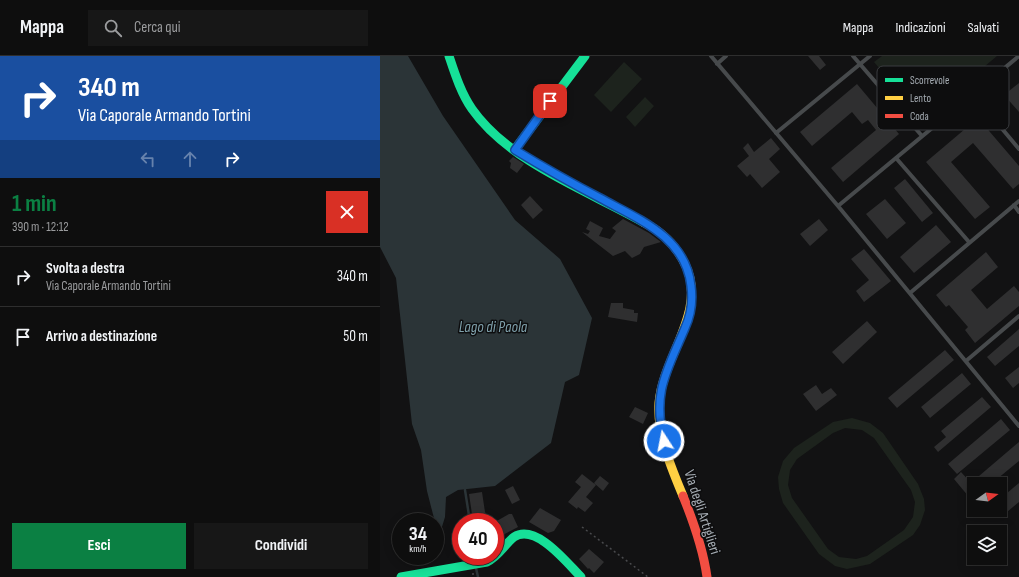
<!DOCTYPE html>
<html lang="it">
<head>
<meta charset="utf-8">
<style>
  :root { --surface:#0e0e0e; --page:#171717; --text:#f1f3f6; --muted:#9b9c9e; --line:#2e2e2e; --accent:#0b8043 }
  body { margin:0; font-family:"Sofia Sans Condensed",sans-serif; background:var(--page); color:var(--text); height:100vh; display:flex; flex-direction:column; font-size:15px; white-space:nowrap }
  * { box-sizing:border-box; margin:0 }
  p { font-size:13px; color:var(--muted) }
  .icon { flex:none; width:22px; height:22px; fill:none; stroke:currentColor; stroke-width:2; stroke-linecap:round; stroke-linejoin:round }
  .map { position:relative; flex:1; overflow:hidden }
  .side { display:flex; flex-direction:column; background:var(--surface); width:380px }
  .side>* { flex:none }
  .banner { background:#1a4fa0; color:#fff; overflow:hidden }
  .needle { width:26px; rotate:75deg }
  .fabs { position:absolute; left:587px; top:421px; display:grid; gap:8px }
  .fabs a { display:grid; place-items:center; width:40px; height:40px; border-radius:0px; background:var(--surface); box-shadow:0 2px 10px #0003,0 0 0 1px var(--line); font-size:20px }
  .speed { position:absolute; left:12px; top:457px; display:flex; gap:8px; font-size:20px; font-weight:700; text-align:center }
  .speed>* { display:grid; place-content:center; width:52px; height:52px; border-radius:50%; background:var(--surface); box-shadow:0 2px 10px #0003,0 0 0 1px var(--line); line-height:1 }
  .speed small { font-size:10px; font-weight:400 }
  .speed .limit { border:6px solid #d22; background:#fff; color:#111 }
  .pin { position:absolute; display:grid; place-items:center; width:34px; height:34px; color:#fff; margin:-17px; border-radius:8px; box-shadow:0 2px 6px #0006 }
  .me { position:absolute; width:44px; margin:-22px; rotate:349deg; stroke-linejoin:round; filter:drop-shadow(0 0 3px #0008) }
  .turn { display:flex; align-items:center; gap:14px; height:84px; padding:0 12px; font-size:18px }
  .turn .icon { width:52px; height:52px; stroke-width:2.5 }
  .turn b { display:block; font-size:28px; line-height:34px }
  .lanes { display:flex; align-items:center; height:38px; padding:0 12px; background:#0003; justify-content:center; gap:20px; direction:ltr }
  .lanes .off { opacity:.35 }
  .round { display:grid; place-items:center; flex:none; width:42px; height:42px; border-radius:0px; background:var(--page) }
  .overview { display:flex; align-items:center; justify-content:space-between; height:68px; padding:0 12px }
  h1 { font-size:24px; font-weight:700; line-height:30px; color:var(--accent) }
  .button { display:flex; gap:8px; margin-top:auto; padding:8px 12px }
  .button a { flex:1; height:46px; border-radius:0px; background:var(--accent); color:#fff; font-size:16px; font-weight:700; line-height:46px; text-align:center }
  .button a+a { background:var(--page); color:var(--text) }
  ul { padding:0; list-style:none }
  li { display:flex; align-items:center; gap:12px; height:60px; padding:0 12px; border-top:1px solid var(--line) }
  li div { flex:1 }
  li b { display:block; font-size:15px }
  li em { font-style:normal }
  header { display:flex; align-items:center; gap:24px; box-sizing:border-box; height:56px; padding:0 20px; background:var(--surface); border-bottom:1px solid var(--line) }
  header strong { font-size:19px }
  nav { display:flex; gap:22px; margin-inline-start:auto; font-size:14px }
  .search { width:280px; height:36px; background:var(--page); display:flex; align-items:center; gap:10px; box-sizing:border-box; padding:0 14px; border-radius:0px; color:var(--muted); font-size:15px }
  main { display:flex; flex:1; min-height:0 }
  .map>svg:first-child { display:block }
  .green { fill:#1d231d; fill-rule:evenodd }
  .water { fill:#2b3437 }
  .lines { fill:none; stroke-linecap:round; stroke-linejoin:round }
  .stream { stroke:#2b3437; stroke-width:2.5 }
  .building { fill:#2f2f30 }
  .path { stroke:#494a4d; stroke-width:1.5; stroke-dasharray:2 3; stroke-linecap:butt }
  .lane { stroke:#474a4c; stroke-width:4 }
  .fast { stroke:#16e098; stroke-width:9 }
  .slow { stroke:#ffcf43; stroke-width:9 }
  .jam { stroke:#f24e42; stroke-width:9 }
  .route-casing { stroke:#114b97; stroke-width:10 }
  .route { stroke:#1a73e8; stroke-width:7 }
  .labels { text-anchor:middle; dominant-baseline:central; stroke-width:3; stroke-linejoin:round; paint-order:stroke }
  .street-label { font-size:15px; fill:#a5acb3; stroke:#0d0d0e }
  .water-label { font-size:16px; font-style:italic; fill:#7fa0ab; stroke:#0d0d0e }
  .key { fill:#0d0d0e; stroke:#3b3d40; stroke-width:1 }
  .key-label { font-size:11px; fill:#a5acb3 }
</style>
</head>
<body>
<header>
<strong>Mappa</strong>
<div class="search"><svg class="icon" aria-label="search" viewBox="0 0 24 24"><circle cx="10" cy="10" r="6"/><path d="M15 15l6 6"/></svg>Cerca qui</div>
<nav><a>Mappa</a><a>Indicazioni</a><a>Salvati</a></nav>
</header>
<main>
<section class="side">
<div class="banner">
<div class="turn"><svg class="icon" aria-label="right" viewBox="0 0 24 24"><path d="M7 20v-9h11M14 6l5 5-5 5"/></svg><div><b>340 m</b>Via Caporale Armando Tortini</div></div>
<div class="lanes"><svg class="icon off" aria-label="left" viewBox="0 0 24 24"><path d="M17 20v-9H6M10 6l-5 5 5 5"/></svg><svg class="icon off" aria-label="ahead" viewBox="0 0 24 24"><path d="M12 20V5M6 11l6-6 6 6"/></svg><svg class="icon" aria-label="right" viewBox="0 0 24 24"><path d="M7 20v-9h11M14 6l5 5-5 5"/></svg></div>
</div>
<div class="overview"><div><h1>1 min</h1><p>390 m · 12:12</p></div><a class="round" style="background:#d93025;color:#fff"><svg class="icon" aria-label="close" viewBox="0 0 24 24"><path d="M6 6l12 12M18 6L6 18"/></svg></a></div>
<ul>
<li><svg class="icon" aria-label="right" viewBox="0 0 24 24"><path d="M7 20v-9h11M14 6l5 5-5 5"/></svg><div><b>Svolta a destra</b><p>Via Caporale Armando Tortini</p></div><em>340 m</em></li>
<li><svg class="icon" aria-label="arrive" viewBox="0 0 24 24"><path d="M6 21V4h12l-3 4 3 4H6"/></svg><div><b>Arrivo a destinazione</b></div><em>50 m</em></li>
</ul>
<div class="button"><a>Esci</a><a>Condividi</a></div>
</section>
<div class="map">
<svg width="639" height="521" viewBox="0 0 639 521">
  <rect width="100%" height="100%" fill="#121213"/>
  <path class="green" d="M 502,0 L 617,0 L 542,63 L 494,6 Z
    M 244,6 L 262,23 L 231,56 L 214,39 Z
    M 265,41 L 274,50 L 255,71 L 246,61 Z
    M 472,362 L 490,367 L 503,377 L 538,428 L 544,443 L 545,454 L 540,469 L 533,479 L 490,508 L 467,513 L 455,510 L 439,498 L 403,447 L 399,433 L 398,421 L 403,405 L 414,392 L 453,366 ZM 465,372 L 482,374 L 494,382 L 531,434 L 535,446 L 533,461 L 524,474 L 487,500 L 476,503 L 459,501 L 448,493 L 412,442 L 408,429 L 410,414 L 417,403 L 453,377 Z"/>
  <path class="water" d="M 0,0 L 28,0 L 63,60 L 135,164 L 180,203 L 212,262 L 199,319 L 185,326 L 171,387 L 115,430 L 78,434 L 66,441 L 65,461 L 61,474 L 56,470 L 47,435 L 41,394 L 32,368 L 16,222 L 0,191 Z"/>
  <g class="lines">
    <path class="stream" d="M 85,434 L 90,466
      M 96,512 L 98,521"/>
  </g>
  <path class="building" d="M 428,0 L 439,0 L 446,9 L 440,14 Z
    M 639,27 L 639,56 L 624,39 Z
    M 477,28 L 519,78 L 463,126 L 451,112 L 496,74 L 488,64 L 482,68 L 472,56 L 432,90 L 420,76 Z
    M 598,62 L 639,110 L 639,128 L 633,133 L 593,87 L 571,106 L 610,151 L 595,163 L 546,106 Z
    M 391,82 L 400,93 L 389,103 L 400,116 L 382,132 L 370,118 L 367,121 L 357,110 L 369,100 L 363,92 L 368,87 L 374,96 Z
    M 133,101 L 144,108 L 137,117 L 130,112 L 131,107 L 129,105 Z
    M 525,123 L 553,157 L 542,166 L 514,132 Z
    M 150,140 L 163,154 L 153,163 L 141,149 Z
    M 505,143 L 526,167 L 507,183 L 486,158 Z
    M 243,163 L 269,177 L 281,186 L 264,191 L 260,198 L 252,202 L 245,195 L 233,200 L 202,176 L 208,178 L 210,175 L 206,173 L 210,165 L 223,172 L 219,180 L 230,183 L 236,175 L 232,172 Z
    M 439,163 L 448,174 L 430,190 L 420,178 Z
    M 556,169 L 571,186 L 534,217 L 520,201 Z
    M 484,193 L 511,225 L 484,246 L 476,235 L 489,224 L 471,203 Z
    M 606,196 L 618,211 L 591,234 L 607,253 L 634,230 L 639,236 L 639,250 L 595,287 L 585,274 L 588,271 L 569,249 L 566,251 L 556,239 Z
    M 231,247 L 243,247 L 243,252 L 254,254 L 254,257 L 258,257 L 257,266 L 228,261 Z
    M 487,265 L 497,276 L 463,308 L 452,296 Z
    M 639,273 L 639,290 L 615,310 L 607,301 Z
    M 565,294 L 574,304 L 517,352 L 508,342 Z
    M 639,311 L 639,327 L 633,332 L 625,322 Z
    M 582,317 L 591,328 L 550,362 L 541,351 Z
    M 436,329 L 442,338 L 451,332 L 457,339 L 436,355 L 423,338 Z
    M 602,341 L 611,351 L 558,396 L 554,391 L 566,381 L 561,375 Z
    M 255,351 L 268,357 L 263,368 L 249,361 Z
    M 621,363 L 630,374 L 577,418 L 568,408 Z
    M 639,386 L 639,405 L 611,428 L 605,428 L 599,420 Z
    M 581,416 L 591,427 L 594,424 L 594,447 L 574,423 Z
    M 202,418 L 216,429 L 206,441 L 213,447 L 205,456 L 198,451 L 197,453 L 188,446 L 201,431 L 195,426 Z
    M 220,420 L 229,427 L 223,435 L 214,427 Z
    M 639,427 L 639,446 L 627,456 L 620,447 L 620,443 Z
    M 133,430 L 140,444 L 132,448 L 125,434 Z
    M 102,436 L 105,456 L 109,463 L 105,466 L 103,466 L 98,457 L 92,458 L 89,438 Z
    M 160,452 L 181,464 L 174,475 L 168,477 L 149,466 Z
    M 129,458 L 132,458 L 138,471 L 117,482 L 115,478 L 115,466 Z
    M 209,493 L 224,506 L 214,517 L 209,512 L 208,513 L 199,503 Z"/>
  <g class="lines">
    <path class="path" d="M 202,471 L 268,521
      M 93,517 L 93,521"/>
    <path class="lane" d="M 331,0 L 458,150 L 639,370
      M 473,0 L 542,80
      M 337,8 L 346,0
      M 593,38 L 639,93
      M 396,77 L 490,0
      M 516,102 L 589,186
      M 634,149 L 639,156
      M 458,150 L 639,0
      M 530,237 L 639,145
      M 586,305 L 639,260"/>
    <path class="fast" d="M 69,0 C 75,18 81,37 92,53 C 129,106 208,135 263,166
      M 135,93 L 205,0
      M 21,521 L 107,506 C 119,500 124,489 134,481 C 156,467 187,507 201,521"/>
    <path class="slow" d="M 263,166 C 282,176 295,188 305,208 C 328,255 283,300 279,347 C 277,379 291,411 303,440"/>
    <path class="jam" d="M 303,440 C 314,467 323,492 327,521"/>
  </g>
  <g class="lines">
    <g class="route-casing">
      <path id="route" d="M 170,45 L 135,94 C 163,111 191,127 220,142 C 258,163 306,181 311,230 C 313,245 311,259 305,272 C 287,315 272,336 284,385"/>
    </g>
    <use href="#route" class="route"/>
  </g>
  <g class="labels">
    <g class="street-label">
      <text transform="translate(322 456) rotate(72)">Via degli Artiglieri</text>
    </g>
    <g class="water-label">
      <text x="113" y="271">Lago di Paola</text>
    </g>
  </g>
  <rect x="497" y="10" width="132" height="64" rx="6" class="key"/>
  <rect x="505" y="22" width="18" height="4" fill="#16e098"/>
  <rect x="505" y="40" width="18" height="4" fill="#ffcf43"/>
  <rect x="505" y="58" width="18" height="4" fill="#f24e42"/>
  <g class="key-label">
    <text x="530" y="28">Scorrevole</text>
    <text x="530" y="46">Lento</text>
    <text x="530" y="64">Coda</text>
  </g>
</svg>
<div class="fabs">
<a><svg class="needle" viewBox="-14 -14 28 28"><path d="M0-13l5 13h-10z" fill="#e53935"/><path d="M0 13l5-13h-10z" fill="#9b9c9e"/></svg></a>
<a><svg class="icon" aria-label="layers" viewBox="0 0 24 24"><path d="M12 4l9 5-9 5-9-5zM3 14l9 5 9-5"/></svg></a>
</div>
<div class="speed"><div>34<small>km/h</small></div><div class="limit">40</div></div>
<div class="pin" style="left:170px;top:45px;background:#d93025"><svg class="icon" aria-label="arrive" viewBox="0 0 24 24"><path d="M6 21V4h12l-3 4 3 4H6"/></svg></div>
<svg class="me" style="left:284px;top:385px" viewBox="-20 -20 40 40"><circle r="17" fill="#1a73e8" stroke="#fff" stroke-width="3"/><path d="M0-11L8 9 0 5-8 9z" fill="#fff"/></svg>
</div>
</main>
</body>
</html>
